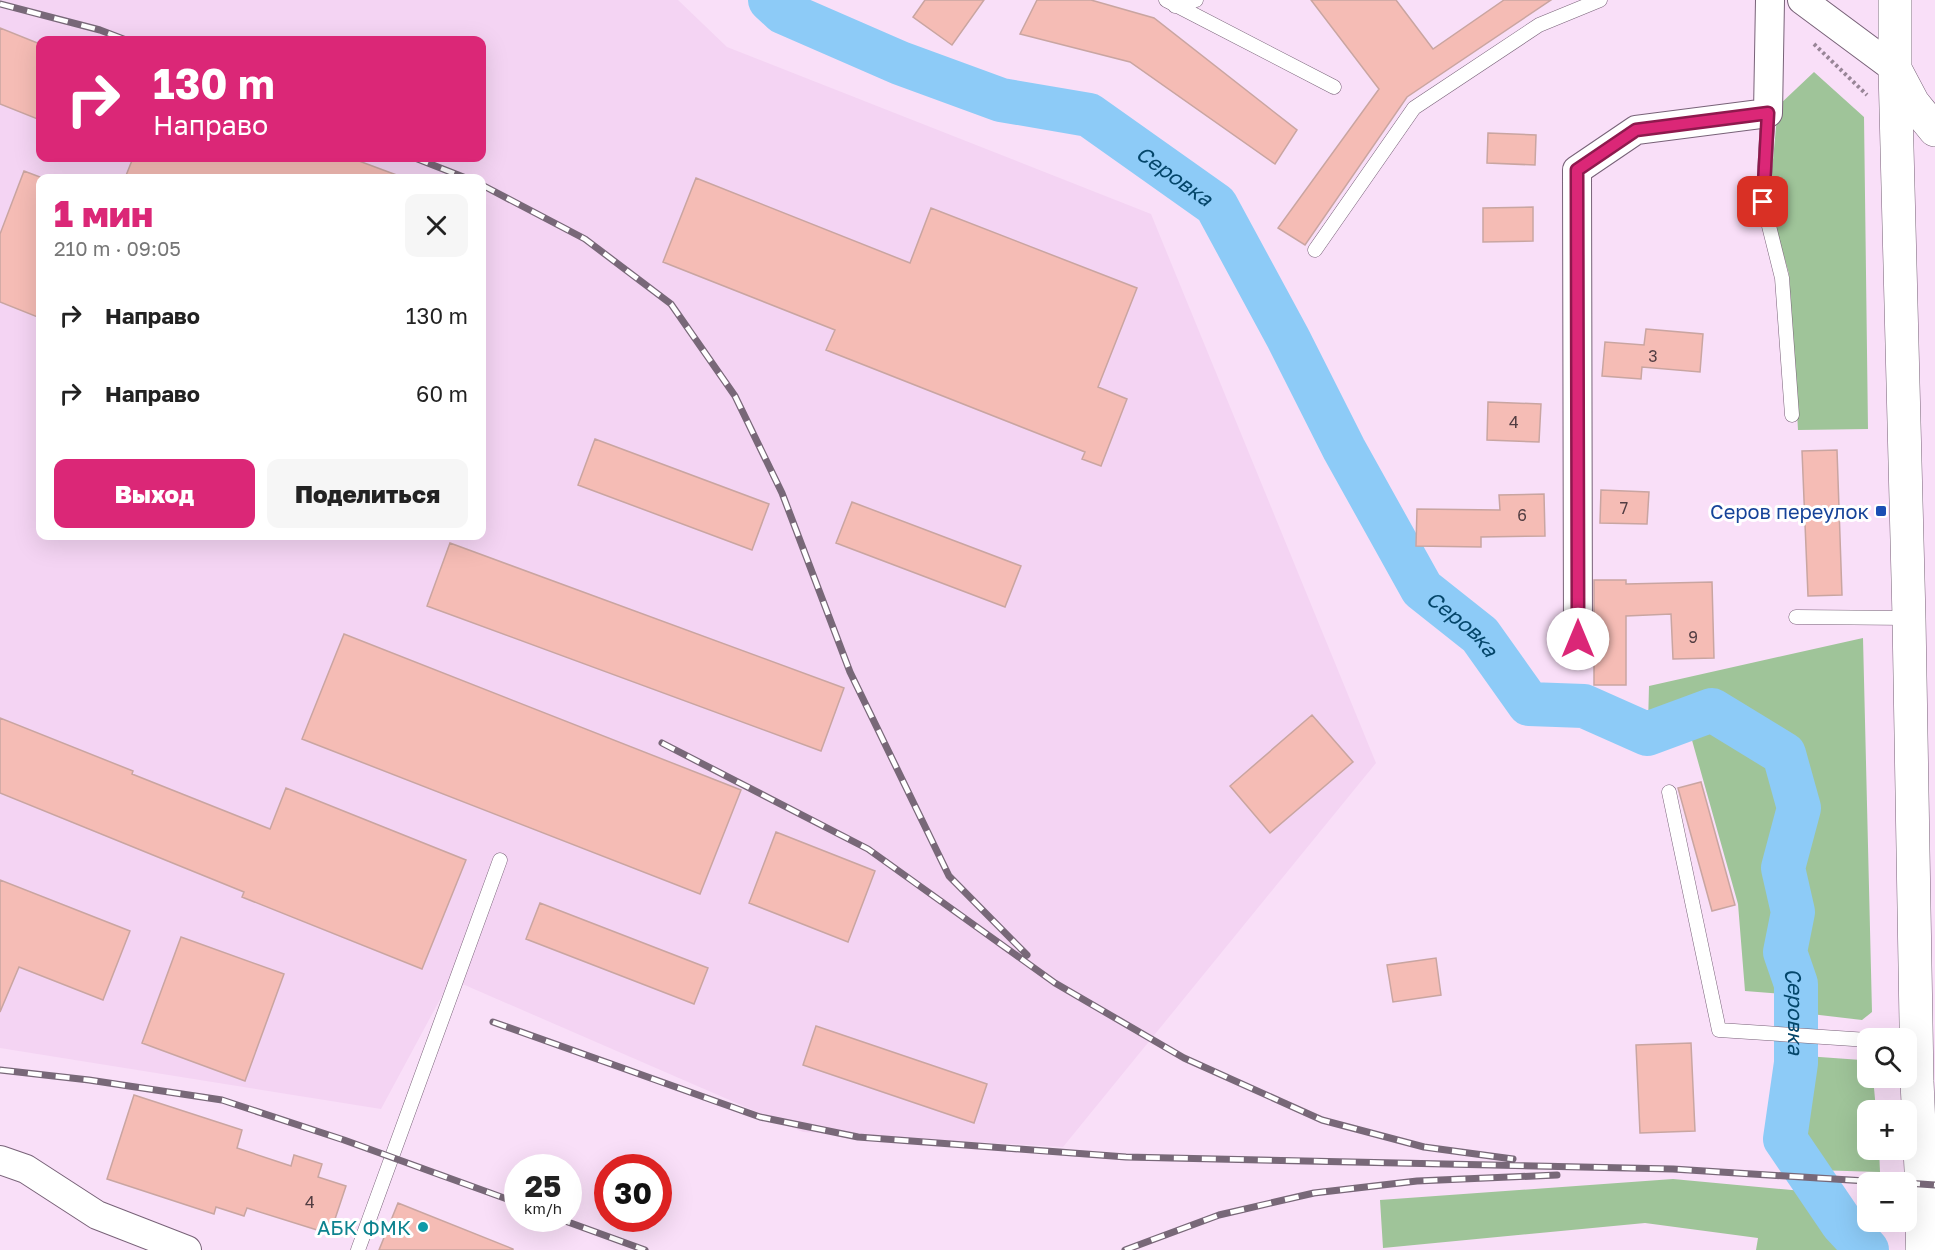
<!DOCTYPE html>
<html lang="ru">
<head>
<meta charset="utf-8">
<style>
  :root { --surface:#fff; --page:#f6f6f6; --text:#222; --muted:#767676; --accent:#db2777 }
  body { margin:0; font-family:"Golos Text",sans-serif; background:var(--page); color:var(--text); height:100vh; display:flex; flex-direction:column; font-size:22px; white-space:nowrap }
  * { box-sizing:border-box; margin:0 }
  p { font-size:20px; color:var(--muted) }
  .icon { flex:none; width:33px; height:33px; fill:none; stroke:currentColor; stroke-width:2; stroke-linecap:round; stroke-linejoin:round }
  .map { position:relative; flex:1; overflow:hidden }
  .side { position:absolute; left:36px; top:174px; width:450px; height:366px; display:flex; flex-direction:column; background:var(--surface); border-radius:12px; box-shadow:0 6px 24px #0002 }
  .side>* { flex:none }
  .guide { position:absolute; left:36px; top:36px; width:450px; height:126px; border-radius:12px; box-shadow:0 6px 24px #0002; background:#db2777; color:#fff; overflow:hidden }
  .tools { position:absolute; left:1857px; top:1028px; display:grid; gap:12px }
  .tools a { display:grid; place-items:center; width:60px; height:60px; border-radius:12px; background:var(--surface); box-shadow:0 6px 24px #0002; font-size:30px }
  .speed { position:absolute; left:504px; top:1154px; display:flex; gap:12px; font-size:30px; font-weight:700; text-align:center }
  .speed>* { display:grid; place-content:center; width:78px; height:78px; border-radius:50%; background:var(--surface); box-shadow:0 6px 24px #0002; line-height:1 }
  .speed small { font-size:15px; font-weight:400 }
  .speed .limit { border:9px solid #d22; background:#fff; color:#111 }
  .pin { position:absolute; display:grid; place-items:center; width:51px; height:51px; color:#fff; margin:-26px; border-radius:12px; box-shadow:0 3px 9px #0006 }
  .me { position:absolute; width:66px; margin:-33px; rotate:0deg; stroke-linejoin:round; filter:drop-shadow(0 0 4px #0008) }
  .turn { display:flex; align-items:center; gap:21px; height:126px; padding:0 18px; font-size:27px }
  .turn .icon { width:78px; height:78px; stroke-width:2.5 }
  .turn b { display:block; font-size:42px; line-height:51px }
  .round { display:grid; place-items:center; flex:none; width:63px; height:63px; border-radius:12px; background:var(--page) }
  .headline { display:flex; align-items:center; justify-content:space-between; height:102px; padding:0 18px }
  h1 { font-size:36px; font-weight:800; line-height:45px; color:var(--accent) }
  .button { display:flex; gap:12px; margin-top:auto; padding:12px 18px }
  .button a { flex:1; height:69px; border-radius:12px; background:var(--accent); color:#fff; font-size:24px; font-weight:800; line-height:69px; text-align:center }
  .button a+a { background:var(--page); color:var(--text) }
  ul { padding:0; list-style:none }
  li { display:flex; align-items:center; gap:18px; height:78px; padding:0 18px }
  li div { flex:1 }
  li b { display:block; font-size:22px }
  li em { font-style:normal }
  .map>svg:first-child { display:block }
  .built { fill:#f4d4f3; fill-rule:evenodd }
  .green { fill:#9fc499 }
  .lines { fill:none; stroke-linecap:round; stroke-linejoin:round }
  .river { stroke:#8dcbf7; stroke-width:44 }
  .building { fill:#f5bcb5; stroke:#c9a5a1; stroke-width:1.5 }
  .service-casing { stroke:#786278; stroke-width:15 }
  .minor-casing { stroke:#786278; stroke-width:30 }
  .tertiary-casing { stroke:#786278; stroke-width:34 }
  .secondary-casing { stroke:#786278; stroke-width:34 }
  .path { stroke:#988597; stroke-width:4; stroke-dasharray:3 3; stroke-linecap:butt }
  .service { stroke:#fff; stroke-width:14 }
  .minor { stroke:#fff; stroke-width:28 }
  .tertiary { stroke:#fff; stroke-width:33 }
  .secondary { stroke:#fff; stroke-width:33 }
  .rail-casing { stroke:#786878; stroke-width:7 }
  .rail { stroke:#fff; stroke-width:4.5; stroke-dasharray:14; stroke-linecap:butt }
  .route-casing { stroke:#8e194d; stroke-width:15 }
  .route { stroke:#db2777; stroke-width:10 }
  .transit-dot { fill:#1a4fb4; stroke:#fff; stroke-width:2 }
  .culture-dot { fill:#0f9aa8; stroke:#fff; stroke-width:2 }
  .labels { text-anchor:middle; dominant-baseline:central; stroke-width:6; stroke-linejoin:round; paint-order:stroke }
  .number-label { font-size:16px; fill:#523d42 }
  .transit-label { font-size:20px; fill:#164399; stroke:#fff; text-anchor:end }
  .culture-label { font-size:20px; fill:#0d838f; stroke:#fff; text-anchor:end }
  .water-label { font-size:21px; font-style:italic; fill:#04466a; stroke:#fff }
</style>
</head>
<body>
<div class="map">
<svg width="1935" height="1250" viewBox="0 0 1935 1250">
  <rect width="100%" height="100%" fill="#f9dff8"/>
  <path class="built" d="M 0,0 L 678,0 L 727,47 L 1151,214 L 1376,763 L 1063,1147 L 803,1132 L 451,979 L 381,1109 L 0,1048 ZM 40,40 L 482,40 L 482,158 L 40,158 ZM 40,178 L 482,178 L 482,536 L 40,536 Z"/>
  <path class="green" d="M 1814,72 L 1864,117 L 1868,429 L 1798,430 L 1789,274 L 1769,203 L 1778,106 Z
    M 1863,638 L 1872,1012 L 1862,1020 L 1811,1014 L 1811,981 L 1794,949 L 1804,912 L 1792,866 L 1808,807 L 1792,745 L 1714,696 L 1648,725 L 1649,686 Z
    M 1709,720 L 1777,762 L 1789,810 L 1774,867 L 1785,915 L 1775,950 L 1785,994 L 1745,991 L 1738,904 L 1688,726 Z
    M 1806,1056 L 1861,1060 L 1867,1066 L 1868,1077 L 1873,1077 L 1876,1110 L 1868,1110 L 1868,1149 L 1879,1149 L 1880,1172 L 1814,1170 L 1795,1138 Z
    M 1673,1179 L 1803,1191 L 1850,1250 L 1756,1250 L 1758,1238 L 1645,1223 L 1383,1248 L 1380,1200 Z"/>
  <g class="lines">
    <path class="river" id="s1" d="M 770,0 L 783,12 L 900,63 L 1001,100 L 1089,115 L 1216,205 L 1288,338 L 1344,449 L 1422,589 L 1480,635 L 1529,704 L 1584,706 L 1647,734 L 1712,710 L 1784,754 L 1799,808 L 1783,868 L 1793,912 L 1785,952 L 1796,984 L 1796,1063 L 1785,1139 L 1842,1223 L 1867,1250"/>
  </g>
  <path class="building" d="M 925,0 L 984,0 L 952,45 L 913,17 Z
    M 1037,0 L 1091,0 L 1154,18 L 1297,130 L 1275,164 L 1130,62 L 1020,34 Z
    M 1311,0 L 1396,0 L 1433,49 L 1504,0 L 1551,0 L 1407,97 L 1305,245 L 1278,228 L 1379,89 Z
    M 0,28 L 40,44 L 40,120 L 0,104 Z
    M 1488,133 L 1536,135 L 1535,165 L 1487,163 Z
    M 133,158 L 351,158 L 402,177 L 125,178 Z
    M 24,171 L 40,177 L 40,318 L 0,302 L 0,234 Z
    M 696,178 L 910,263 L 931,208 L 1137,288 L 1098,387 L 1127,399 L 1101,466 L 1082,459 L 1085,452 L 826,350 L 835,330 L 663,262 Z
    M 1533,207 L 1533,241 L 1483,242 L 1483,208 Z
    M 1646,329 L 1703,334 L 1700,372 L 1642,367 L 1641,379 L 1602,376 L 1605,342 L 1644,345 Z
    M 1488,402 L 1541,404 L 1539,442 L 1487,440 Z
    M 595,439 L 769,504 L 752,550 L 578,485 Z
    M 1837,450 L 1842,595 L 1808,596 L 1802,451 Z
    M 1601,490 L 1649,492 L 1647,524 L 1600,523 Z
    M 1544,494 L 1545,536 L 1481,537 L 1481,547 L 1416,546 L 1417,509 L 1500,510 L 1499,495 Z
    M 852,502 L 1021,566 L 1005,607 L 836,543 Z
    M 450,543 L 844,688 L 821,751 L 427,606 Z
    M 1594,580 L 1626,580 L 1626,584 L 1712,582 L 1714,658 L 1673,659 L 1671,614 L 1626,616 L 1626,685 L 1594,685 Z
    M 344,634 L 741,790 L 700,894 L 302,739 Z
    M 1312,715 L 1353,762 L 1270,833 L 1230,786 Z
    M 0,718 L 133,771 L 132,774 L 270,829 L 286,788 L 466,860 L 422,969 L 242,897 L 244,892 L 0,793 Z
    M 1701,782 L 1735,905 L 1712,911 L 1678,788 Z
    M 776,832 L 875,871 L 848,942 L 749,903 Z
    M 0,880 L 130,931 L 103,1000 L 19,967 L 0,1012 Z
    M 540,903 L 708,968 L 694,1004 L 526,939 Z
    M 181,937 L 284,974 L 245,1081 L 142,1043 Z
    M 1436,958 L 1441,995 L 1393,1002 L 1387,965 Z
    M 816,1026 L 987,1084 L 974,1123 L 803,1065 Z
    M 1691,1043 L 1695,1131 L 1640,1133 L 1636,1045 Z
    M 134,1095 L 242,1130 L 237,1148 L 291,1166 L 294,1155 L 322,1164 L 318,1177 L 346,1186 L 330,1234 L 247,1208 L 244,1216 L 216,1207 L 214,1214 L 107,1179 Z
    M 398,1203 L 513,1249 L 513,1250 L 379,1250 Z"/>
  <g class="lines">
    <g class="service-casing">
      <path id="service" d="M 1166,0 L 1334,87
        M 1175,6 L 1196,0
        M 1768,113 L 1763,202 L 1782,278 L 1792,415
        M 1315,250 L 1414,108 L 1539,25 L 1600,0
        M 1796,617 L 1909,618
        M 1669,792 L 1719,1030 L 1868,1040
        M 358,1250 L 500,860"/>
    </g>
    <g class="minor-casing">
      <path id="minor" d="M 1802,0 L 1895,69
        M 1578,639 L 1577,170 L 1636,130 L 1768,113 L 1770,0
        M 0,1160 L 26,1169 L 97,1215 L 187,1250"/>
    </g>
    <g class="tertiary-casing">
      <path id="tertiary" d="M 1895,69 L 1909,618 L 1917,1081 L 1923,1215 L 1922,1250"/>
    </g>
    <g class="secondary-casing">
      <path id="secondary" d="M 1895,0 L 1895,69 L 1913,103 L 1935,130"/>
    </g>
    <path class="path" d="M 1814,44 L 1867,95"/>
    <use href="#service" class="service"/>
    <use href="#minor" class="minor"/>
    <use href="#tertiary" class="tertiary"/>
    <use href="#secondary" class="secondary"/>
    <g class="rail-casing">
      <path id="rail" d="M 0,4 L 100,30 L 126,40
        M 415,158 L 466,178
        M 482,185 L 585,239 L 671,304 L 735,396 L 782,493 L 850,672 L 949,876 L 1027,955
        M 662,743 L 868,849 L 1055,983 L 1184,1058 L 1322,1120 L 1424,1147 L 1513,1159
        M 493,1022 L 760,1117 L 858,1137 L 1126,1157 L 1673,1169 L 1882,1182
        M 0,1070 L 89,1080 L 222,1100 L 344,1140 L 518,1203
        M 1906,1183 L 1935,1185
        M 557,1218 L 645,1250
        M 1125,1250 L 1219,1215 L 1314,1193 L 1417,1181 L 1557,1175"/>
    </g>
    <use href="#rail" class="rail"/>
  </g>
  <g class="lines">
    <g class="route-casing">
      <path id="route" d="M 1578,639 L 1577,170 L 1636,130 L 1768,113 L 1763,202"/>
    </g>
    <use href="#route" class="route"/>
  </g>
  <rect class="transit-dot" x="1875" y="505" width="12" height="12" rx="3"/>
  <circle class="culture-dot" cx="423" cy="1227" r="6"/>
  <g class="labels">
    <g class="number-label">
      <text x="1653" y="356">3</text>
      <text x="1514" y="422">4</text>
      <text x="1624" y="508">7</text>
      <text x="1522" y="515">6</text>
      <text x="1693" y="637">9</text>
      <text x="310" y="1202">4</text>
    </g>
    <g class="transit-label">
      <text x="1869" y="511">Серов переулок</text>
    </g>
    <g class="culture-label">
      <text x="411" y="1227">АБК ФМК</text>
    </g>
    <g class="water-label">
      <text stroke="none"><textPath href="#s1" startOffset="447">Серовка</textPath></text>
      <text stroke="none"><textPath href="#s1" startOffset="987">Серовка</textPath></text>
      <text stroke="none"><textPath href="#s1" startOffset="1635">Серовка</textPath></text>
    </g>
  </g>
</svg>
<div class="tools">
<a><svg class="icon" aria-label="search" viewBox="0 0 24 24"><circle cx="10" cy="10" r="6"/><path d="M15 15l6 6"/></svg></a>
<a>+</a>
<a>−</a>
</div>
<div class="speed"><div>25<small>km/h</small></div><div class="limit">30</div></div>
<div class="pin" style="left:1763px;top:202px;background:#d93025"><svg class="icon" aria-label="arrive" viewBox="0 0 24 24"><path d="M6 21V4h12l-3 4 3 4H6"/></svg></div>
<svg class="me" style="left:1578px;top:639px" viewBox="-20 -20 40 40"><circle r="19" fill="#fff"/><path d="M0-13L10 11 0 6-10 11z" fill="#db2777"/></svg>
<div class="guide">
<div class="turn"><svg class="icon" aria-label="right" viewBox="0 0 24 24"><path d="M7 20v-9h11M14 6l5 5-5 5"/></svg><div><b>130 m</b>Направо</div></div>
</div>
<section class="side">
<div class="headline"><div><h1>1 мин</h1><p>210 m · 09:05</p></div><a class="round"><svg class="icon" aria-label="close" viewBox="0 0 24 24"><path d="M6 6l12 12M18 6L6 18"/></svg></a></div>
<ul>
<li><svg class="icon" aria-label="right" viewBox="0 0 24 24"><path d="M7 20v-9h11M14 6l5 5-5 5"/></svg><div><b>Направо</b></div><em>130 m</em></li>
<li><svg class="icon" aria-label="right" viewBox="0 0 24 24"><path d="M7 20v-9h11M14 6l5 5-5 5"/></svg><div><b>Направо</b></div><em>60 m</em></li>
</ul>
<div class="button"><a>Выход</a><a>Поделиться</a></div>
</section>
</div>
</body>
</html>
